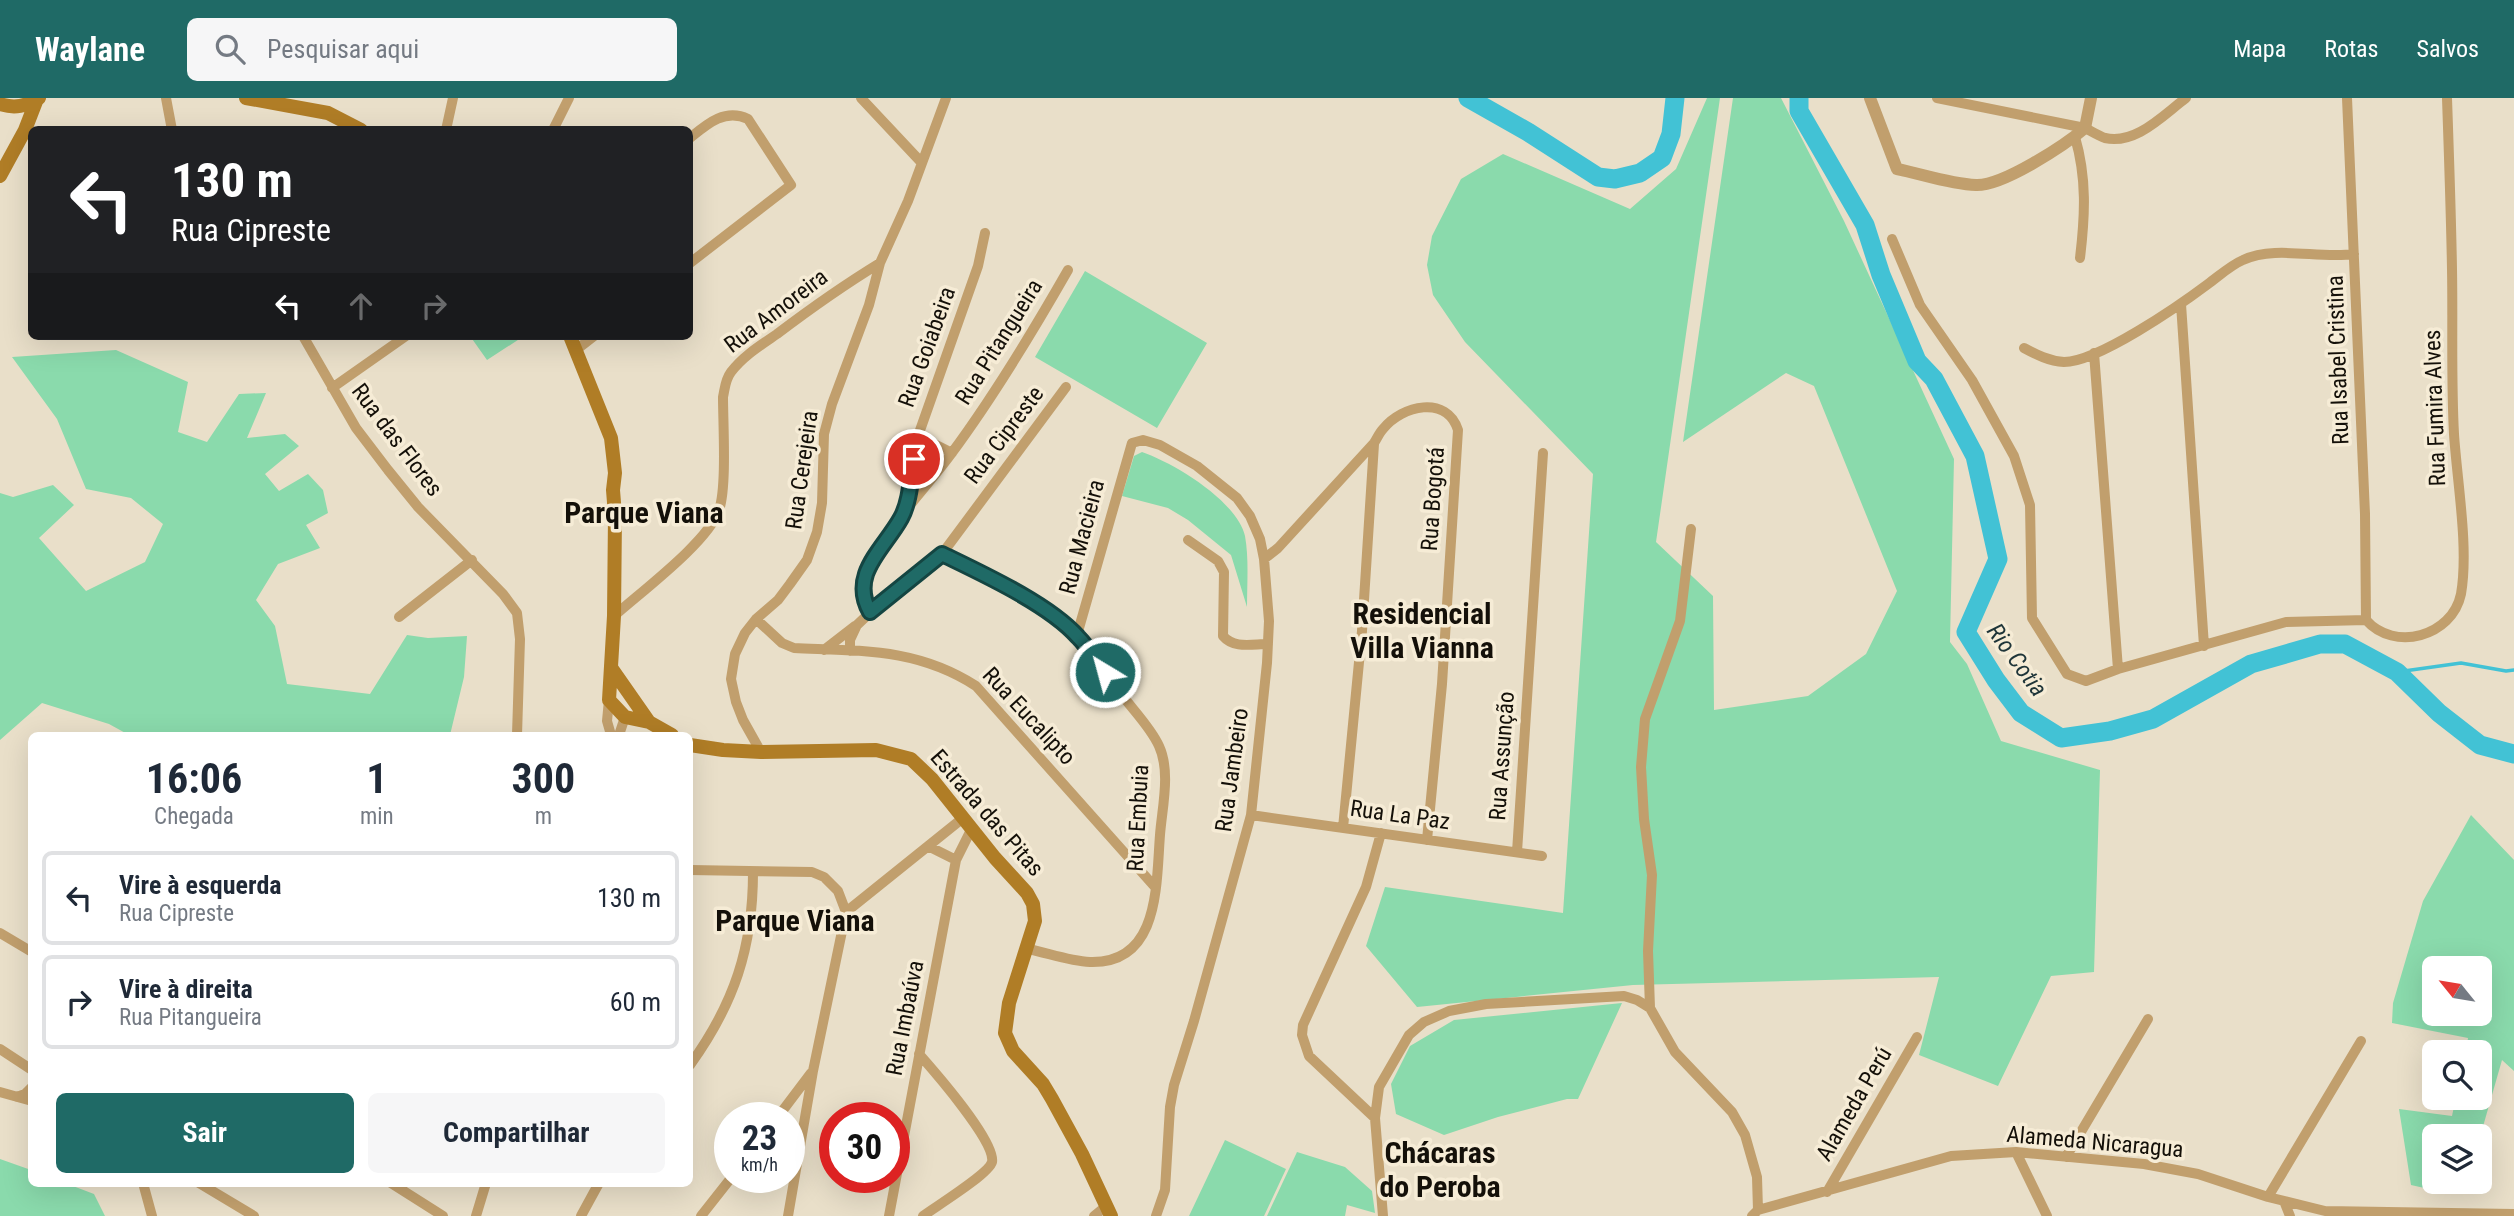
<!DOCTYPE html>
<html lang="pt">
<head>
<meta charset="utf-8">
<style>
  :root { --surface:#fff; --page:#f6f6f7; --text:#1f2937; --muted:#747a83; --line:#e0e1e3; --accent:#1f6a66 }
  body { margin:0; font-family:"Roboto Condensed",sans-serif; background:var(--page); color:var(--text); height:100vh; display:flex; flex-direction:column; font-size:26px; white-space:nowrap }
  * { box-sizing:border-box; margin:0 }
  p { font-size:23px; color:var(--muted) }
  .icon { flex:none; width:38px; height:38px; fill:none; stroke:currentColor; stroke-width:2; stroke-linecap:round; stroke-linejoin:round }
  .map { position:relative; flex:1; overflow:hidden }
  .details { position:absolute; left:28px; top:634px; width:665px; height:455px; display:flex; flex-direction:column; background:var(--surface); border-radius:10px; box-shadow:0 7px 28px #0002 }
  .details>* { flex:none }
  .banner { position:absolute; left:28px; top:28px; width:665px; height:214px; border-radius:10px; box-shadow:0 7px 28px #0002; background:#202124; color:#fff; overflow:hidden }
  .needle { width:46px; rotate:300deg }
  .buttons { position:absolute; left:2422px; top:858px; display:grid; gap:14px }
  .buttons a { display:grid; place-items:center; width:70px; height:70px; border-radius:10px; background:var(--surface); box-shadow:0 7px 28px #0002; font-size:35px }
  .speed { position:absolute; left:714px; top:1004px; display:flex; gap:14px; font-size:35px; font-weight:700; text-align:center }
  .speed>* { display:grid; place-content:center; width:91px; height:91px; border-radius:50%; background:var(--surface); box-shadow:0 7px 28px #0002; line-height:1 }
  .speed small { font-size:18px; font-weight:400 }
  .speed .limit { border:10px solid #d22; background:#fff; color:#111 }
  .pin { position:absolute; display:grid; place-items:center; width:60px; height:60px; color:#fff; margin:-30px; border:4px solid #fff; border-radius:50%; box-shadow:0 2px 7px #0007 }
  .me { position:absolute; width:77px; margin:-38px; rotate:323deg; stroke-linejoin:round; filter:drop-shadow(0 0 5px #0008) }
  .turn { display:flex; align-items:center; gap:24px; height:147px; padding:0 28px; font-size:32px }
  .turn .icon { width:91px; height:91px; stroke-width:2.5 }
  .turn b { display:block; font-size:49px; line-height:60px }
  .lanes { display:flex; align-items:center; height:66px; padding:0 28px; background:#0003; justify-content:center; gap:35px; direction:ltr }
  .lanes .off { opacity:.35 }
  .eta { display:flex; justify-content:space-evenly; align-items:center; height:119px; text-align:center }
  .eta b { font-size:42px; font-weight:700; line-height:49px }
  .button { display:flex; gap:14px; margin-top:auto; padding:14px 28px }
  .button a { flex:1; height:80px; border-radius:10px; background:var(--accent); color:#fff; font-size:28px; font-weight:700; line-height:80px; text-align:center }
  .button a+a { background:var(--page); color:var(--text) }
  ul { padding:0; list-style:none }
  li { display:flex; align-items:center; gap:21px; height:94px; margin:0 14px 10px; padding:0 14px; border:4px solid var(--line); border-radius:10px }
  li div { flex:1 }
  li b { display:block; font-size:26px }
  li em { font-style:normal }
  header { display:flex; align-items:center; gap:42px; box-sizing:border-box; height:98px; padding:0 35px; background:var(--accent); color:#fff }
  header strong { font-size:33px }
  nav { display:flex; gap:38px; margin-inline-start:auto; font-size:24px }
  .search { width:490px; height:63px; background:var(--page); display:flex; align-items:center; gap:18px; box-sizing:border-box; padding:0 24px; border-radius:10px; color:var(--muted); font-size:26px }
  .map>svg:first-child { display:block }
  .green { fill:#8adaac; fill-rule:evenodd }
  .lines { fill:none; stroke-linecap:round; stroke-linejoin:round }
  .stream { stroke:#42c2d5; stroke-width:3.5 }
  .river { stroke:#42c2d5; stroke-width:19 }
  .minor { stroke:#c19f6d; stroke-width:10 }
  .tertiary { stroke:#c19f6d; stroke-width:12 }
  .secondary { stroke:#b07d26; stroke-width:14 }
  .route-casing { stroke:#144542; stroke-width:18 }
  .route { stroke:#1f6a66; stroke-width:12 }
  .labels { text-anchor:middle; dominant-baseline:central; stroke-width:7; stroke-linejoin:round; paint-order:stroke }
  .street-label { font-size:23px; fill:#141009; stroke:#f6ecd6 }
  .water-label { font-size:24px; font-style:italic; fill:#1f3539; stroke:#f6ecd6 }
  .district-label { font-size:30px; font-weight:bold; fill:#141009; stroke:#f6ecd6 }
</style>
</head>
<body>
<header>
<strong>Waylane</strong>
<div class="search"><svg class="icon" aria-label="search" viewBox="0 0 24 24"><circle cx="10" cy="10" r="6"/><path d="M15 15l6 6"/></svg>Pesquisar aqui</div>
<nav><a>Mapa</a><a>Rotas</a><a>Salvos</a></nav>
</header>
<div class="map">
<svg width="2514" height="1118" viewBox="0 0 2514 1118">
  <rect width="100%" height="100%" fill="#e9dfc9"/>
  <path class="green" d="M 1707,0 L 1720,0 L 1656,444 L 1713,498 L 1714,612 L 1808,598 L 1866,556 L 1897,493 L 1814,288 L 1786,275 L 1683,344 L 1733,0 L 1781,0 L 1844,123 L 1954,361 L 1950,544 L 1967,566 L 2001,643 L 2100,672 L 2094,874 L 2051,878 L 1998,988 L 1919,957 L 1939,879 L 1633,887 L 1417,909 L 1366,848 L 1385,789 L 1563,815 L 1593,376 L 1465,244 L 1433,197 L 1427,167 L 1432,138 L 1461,81 L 1503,56 L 1630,111 L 1676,71 Z
    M 1085,173 L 1207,245 L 1157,330 L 1035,259 Z
    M 470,238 L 524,238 L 487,262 Z
    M 116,252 L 188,284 L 178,334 L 207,344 L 239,296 L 266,295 L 247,340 L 285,336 L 299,348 L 265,376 L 279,393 L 308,376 L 323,392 L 328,415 L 306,427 L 320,450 L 278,466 L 256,502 L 275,528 L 287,586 L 370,596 L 407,537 L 428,540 L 467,538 L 464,579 L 450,637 L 129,637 L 109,626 L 42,605 L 0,642 L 0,395 L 13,399 L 53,387 L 74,407 L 39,440 L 86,493 L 145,464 L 163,426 L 131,400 L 86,391 L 57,321 L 12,259 Z
    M 926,348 L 942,356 L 942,359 L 919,385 L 915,385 L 914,381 L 922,352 Z
    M 1142,354 C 1174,365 1237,403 1245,438 C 1249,460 1247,486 1247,509 L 1231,457 L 1188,422 L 1168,410 L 1122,398 L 1134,358 Z
    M 2471,717 L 2514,762 L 2514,973 L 2502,962 L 2480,1039 L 2434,1038 L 2434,1083 L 2460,1083 L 2442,1094 L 2411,1087 L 2399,1011 L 2452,1018 L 2456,999 L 2480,999 L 2480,954 L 2466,954 L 2468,940 L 2392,925 L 2393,905 L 2423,803 ZM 2434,870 L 2480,870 L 2480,915 L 2434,915 Z
    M 1622,905 L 1578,1001 L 1567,1001 L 1498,1019 L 1444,1037 L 1396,1016 L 1391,986 L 1410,948 L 1454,922 Z
    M 1225,1042 L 1286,1071 L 1264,1118 L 1189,1118 Z
    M 1297,1054 L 1345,1069 L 1372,1093 L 1375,1115 L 1347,1107 L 1345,1118 L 1267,1118 Z
    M 0,1061 L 31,1072 L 32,1085 L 65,1085 L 94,1096 L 105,1118 L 0,1118 Z"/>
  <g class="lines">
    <path class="stream" d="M 2397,574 L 2461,565 L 2506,573 L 2514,572"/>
    <path class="river" d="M 1468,0 L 1528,34 L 1598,79 L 1615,81 L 1640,75 L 1662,60 L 1671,36 L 1675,0
      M 1799,0 L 1799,13 L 1865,127 L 1881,177 L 1917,263 L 1934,281 L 1975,358 L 1998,461 L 1966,534 L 1996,582 L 2021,615 L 2061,640 L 2110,633 L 2153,621 L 2251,566 L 2320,546 L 2345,546 L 2397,574 L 2439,615 L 2480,647 L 2514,656"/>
    <path class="minor" d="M 166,0 L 172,32
      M 861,0 L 921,64
      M 1937,0 L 2085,30 C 2091,33 2099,38 2105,40 C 2136,47 2163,17 2186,0
      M 2347,0 L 2365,416 L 2366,522
      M 446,32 L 453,0
      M 553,32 L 569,0
      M 2075,39 C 2087,80 2085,118 2080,160
      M 690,40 C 707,26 725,10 748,21 L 791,87 L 690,165
      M 1892,141 L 1920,207 L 1972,282 L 2014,358 L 2030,407 L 2032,520 L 2067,576 L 2086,583 L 2118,571 L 2286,524 L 2366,522
      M 2181,206 L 2204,548
      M 303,238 L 356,330 L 388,372 L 418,409 L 503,496 L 517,515 L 520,541 L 517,637
      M 2024,250 C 2037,257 2049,263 2064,264 C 2098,264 2180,207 2208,186 C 2219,178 2231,167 2243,162 C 2276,147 2318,161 2354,156
      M 576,252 L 594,238
      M 2094,255 L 2118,571
      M 332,290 L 406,238
      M 918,338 L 952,355
      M 904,413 L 918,338 L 978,168 L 985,135
      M 1691,431 L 1680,523 L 1645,621 L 1641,669 L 1644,721 L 1652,777 L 1648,853 L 1650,910 L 1675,954 L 1732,1014 L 1745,1037 L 1757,1079 L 1758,1112 L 1752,1118
      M 1188,442 L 1218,463 L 1224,474 L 1223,538 C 1234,551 1252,546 1268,546
      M 942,456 C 982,475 1047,505 1077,538 C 1094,555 1107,577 1122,597 C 1134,613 1151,630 1159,648 C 1171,674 1162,710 1160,737 C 1156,787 1160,866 1090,864 C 1069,863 1048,855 1028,851
      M 1264,461 L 1278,450 L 1374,345 C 1377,341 1379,335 1383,331 C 1402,307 1447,297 1458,332 L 1442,586 L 1427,742
      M 870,514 C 860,496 864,477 874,459 C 894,422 926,390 951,356 C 994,298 1032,235 1068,172
      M 614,518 C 642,493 708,444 719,412 C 727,389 723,326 723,299 C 725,290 725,282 731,274 C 743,258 761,247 777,236 C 810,211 844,187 880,165
      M 399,519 L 472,462
      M 756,521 L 782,545 L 794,550 C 861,553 917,550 976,588 L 1155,789
      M 2366,522 C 2394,554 2452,539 2461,496 C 2469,450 2457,383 2454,336 C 2451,281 2453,226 2452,171 C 2451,114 2449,57 2447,0
      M 1077,537 L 1132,345 L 1143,342 L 1160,347 L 1197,368 L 1237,400 L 1250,418 L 1260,441 L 1264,461 L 1269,523 L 1267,565 L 1251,717 L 1194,923 L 1174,987 L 1170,1009 L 1165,1092 L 1156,1118
      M 824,552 L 855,528
      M 850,553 L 850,542 L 857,527 L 894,492 L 942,456 L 1066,289
      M 609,602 L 607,623 L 611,637
      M 619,637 L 625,619
      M 761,654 L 743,622 L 736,604 L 731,581 L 735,556 L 745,535 L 756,521 L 778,502 L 790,486 L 807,462 L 817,434 L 822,405 L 824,336 L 832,306 L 869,207 L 880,165 L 908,103 L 946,0
      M 1251,717 L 1542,758
      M 1343,730 L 1362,533 L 1374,346
      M 928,748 L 956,762
      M 1517,754 L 1543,355
      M 690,772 L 812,774 L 824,779 L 838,793 L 846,814 L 813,973 L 788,1118
      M 846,814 L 963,720
      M 0,835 L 32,854
      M 0,951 L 32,972
      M 919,956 C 934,973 996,1044 992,1064 C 989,1076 935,1109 923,1118
      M 690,967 C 734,906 753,850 753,774
      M 0,994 L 32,1003
      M 17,999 L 25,996 L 32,989
      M 777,1020 L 811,975
      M 1375,1020 L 1309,958 L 1302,937 L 1303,927 L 1366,789 L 1381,735
      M 2016,1054 L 2047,1118
      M 2066,1059 L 2148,921
      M 143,1085 L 152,1118
      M 199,1085 L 254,1118
      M 391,1085 L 443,1118
      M 1827,1094 L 1917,939
      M 2268,1099 L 2361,943
      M 2284,1103 L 2290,1118
      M 1758,1112 L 1951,1058 L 2016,1054 L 2144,1066 L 2198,1076 L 2268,1099 L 2325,1113 L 2514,1116
      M 476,1118 L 486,1085
      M 581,1118 L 599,1085
      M 701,1118 L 731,1080
      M 889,1118 L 956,762 L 971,732
      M 1094,1118 L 1105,1109
      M 1383,1118 L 1375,1020 L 1379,989 L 1409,937 L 1424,924 L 1449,913 L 1486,906 L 1624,898 L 1637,902 L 1650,910"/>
    <path class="tertiary" d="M 1870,0 L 1897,71 C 1922,76 1950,86 1976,87 C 2003,88 2065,47 2085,30 L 2091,0"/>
    <path class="secondary" d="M 246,0 L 328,15 L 361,32
      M 0,6 C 15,11 26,8 39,0
      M 0,78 L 25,32 L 37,1
      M 570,238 L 611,340 L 615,375 L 613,392 L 615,417 L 614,518 L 609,602 L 625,619 L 649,624 L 672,637
      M 612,571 L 649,624
      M 690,647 L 723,652 L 761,654 L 876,652 L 911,661 L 932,681 L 995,760 L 1027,795 L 1033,806 L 1035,823 L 1009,905 L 1005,935 L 1013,953 L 1043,986 L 1052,1001 L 1082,1056 L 1111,1118"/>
  </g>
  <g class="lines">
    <g class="route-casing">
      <path id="route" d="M 914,361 C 911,379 910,404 901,420 C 884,451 849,476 870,514 L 942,456 C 981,475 1049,506 1078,539 C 1088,549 1096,562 1105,574"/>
    </g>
    <use href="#route" class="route"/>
  </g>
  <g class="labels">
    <g class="street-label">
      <text transform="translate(776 213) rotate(-37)">Rua Amoreira</text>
      <text transform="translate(999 244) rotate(-58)">Rua Pitangueira</text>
      <text transform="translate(927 249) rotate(-70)">Rua Goiabeira</text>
      <text transform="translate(2338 262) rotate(-92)">Rua Isabel Cristina</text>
      <text transform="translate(2435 310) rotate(-92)">Rua Fumira Alves</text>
      <text transform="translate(1004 337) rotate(-53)">Rua Cipreste</text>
      <text transform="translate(397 342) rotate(53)">Rua das Flores</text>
      <text transform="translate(802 372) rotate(-82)">Rua Cerejeira</text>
      <text transform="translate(1433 401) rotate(-86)">Rua Bogotá</text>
      <text transform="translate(1082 439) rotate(-75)">Rua Macieira</text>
      <text transform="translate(1029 618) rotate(47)">Rua Eucalipto</text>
      <text transform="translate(1502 658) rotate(-86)">Rua Assunção</text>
      <text transform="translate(1232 672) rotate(-82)">Rua Jambeiro</text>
      <text transform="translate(987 715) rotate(49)">Estrada das Pitas</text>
      <text transform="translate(1400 717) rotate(8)">Rua La Paz</text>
      <text transform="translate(1138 720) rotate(-87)">Rua Embuia</text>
      <text transform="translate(905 920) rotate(-79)">Rua Imbaúva</text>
      <text transform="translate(1854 1006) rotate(-60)">Alameda Perú</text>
      <text transform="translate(2095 1044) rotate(5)">Alameda Nicaragua</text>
    </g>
    <g class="water-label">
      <text transform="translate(2017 562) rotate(54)">Rio Cotia</text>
    </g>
    <g class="district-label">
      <text x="644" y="414">Parque Viana</text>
      <text x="1422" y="515">Residencial<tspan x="1422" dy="34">Villa Vianna</tspan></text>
      <text x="795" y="822">Parque Viana</text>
      <text x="1440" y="1054">Chácaras<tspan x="1440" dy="34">do Peroba</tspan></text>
    </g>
  </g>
</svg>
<div class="buttons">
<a><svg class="needle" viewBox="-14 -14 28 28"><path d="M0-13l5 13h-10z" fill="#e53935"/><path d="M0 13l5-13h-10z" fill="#747a83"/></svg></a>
<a><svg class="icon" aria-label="search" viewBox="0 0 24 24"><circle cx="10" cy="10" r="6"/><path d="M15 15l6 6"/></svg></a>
<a><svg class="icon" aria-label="layers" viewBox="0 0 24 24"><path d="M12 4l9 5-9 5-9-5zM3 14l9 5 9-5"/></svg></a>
</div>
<div class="speed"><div>23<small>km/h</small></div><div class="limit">30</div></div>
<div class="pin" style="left:914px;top:361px;background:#d93025"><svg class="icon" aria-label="arrive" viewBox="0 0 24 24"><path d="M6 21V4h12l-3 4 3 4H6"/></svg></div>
<svg class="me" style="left:1105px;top:574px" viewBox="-20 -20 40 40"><circle r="17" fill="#1f6a66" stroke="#fff" stroke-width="3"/><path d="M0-11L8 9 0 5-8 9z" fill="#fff"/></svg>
<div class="banner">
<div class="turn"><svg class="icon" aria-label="left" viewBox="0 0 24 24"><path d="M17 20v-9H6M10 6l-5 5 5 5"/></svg><div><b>130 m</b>Rua Cipreste</div></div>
<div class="lanes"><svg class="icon" aria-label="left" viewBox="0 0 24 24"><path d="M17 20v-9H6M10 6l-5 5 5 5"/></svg><svg class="icon off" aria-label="ahead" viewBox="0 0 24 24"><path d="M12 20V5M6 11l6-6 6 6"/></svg><svg class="icon off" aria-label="right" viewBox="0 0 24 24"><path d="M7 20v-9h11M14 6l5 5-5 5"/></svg></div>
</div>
<section class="details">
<div class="eta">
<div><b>16:06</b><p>Chegada</p></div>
<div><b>1</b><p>min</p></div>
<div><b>300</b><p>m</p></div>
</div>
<ul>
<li><svg class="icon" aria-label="left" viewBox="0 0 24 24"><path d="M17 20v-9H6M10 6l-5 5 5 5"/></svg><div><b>Vire à esquerda</b><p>Rua Cipreste</p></div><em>130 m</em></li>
<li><svg class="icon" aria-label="right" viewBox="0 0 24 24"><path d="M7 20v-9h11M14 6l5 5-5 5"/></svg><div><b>Vire à direita</b><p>Rua Pitangueira</p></div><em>60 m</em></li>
</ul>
<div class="button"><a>Sair</a><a>Compartilhar</a></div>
</section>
</div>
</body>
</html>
